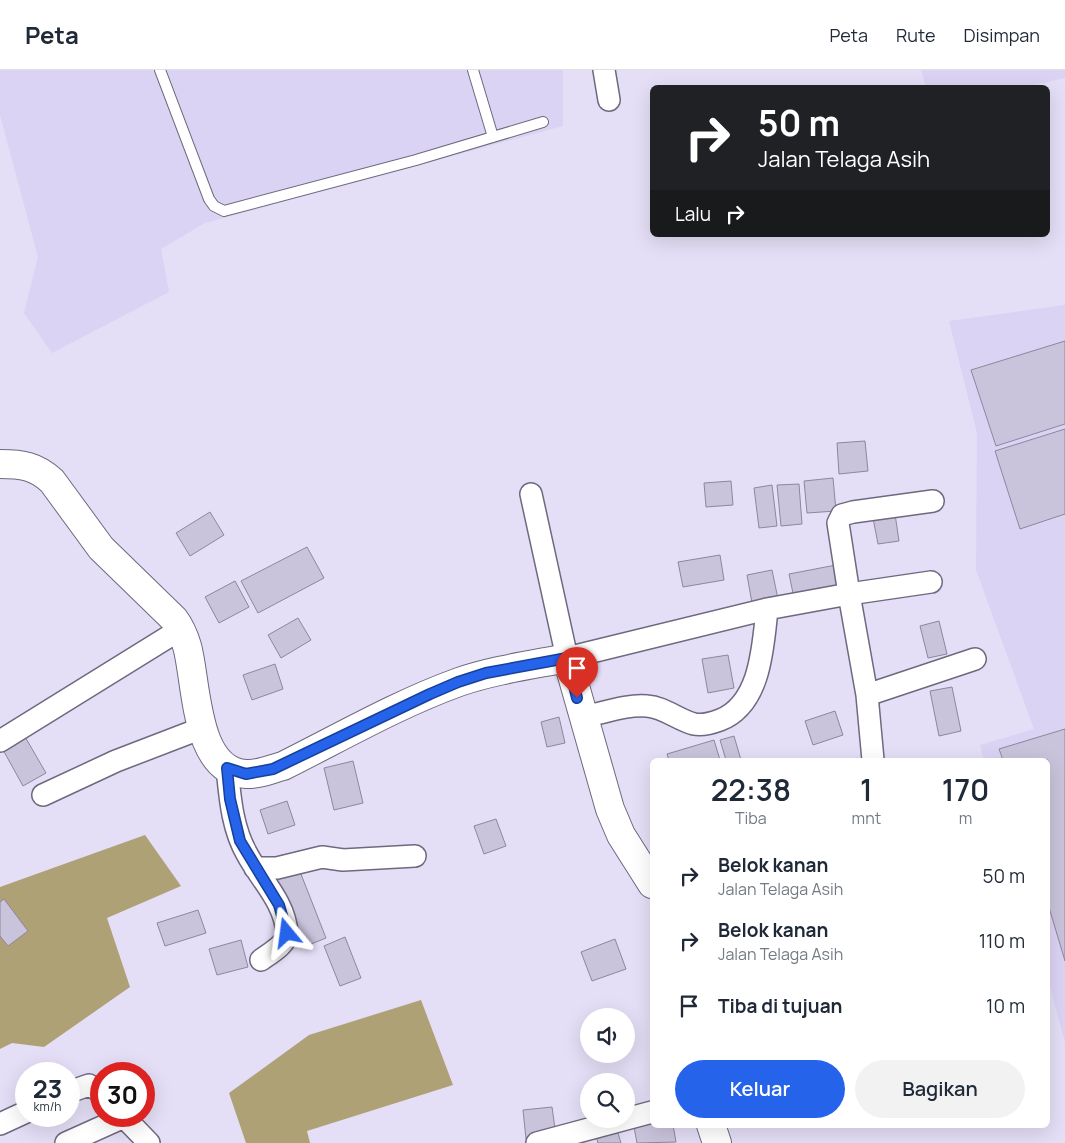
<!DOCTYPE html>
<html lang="id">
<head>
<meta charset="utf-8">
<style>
  :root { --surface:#fff; --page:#f2f2f3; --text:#1f2937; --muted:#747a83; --line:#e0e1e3; --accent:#2563eb }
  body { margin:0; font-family:Manrope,sans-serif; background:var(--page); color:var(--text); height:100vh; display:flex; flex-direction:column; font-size:19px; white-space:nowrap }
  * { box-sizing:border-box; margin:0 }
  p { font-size:16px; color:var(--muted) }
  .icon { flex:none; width:28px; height:28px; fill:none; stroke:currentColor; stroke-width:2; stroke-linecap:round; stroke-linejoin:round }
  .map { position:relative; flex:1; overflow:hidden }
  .sheet { position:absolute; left:650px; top:688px; width:400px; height:370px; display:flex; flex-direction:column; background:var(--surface); border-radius:8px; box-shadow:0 5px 20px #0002 }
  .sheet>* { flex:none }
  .banner { position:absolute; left:650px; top:15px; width:400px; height:152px; border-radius:8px; box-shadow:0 5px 20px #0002; background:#202124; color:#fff; overflow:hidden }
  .tools { position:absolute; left:580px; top:938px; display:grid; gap:10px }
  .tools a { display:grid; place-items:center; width:55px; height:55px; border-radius:50%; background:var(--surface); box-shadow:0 5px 20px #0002; font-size:25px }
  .speed { position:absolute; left:15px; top:992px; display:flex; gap:10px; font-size:25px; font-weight:700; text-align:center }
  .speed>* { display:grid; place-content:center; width:65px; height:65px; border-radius:50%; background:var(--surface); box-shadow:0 5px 20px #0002; line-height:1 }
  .speed small { font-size:12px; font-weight:400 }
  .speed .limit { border:8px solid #d22; background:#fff; color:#111 }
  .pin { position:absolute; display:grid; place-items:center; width:42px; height:42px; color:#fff; margin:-51px -21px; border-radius:50% 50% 50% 0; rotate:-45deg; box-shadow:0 0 5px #0007 }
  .pin .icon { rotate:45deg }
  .me { position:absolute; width:55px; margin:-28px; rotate:344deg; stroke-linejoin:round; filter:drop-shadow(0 0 4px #0008) }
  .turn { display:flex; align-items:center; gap:18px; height:105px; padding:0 25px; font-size:22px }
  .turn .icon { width:65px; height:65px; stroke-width:2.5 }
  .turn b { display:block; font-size:35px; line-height:42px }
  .then { display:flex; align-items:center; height:48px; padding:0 25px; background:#0003; gap:10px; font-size:19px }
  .eta { display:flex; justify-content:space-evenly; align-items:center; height:85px; text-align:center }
  .eta b { font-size:30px; font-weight:600; line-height:35px }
  .primary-button { display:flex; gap:10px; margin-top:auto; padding:10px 25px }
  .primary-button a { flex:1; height:58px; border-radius:30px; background:var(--accent); color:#fff; font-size:20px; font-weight:600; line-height:58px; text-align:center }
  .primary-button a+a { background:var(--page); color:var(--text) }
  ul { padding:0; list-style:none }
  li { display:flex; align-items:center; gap:15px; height:65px; padding:0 25px }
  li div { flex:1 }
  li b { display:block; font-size:19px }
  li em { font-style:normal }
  header { display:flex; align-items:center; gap:30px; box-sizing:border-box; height:70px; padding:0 25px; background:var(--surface); border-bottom:1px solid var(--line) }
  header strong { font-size:24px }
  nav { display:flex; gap:28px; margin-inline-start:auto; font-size:18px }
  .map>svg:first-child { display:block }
  .built { fill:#dbd3f3 }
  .forest { fill:#aea176 }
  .building { fill:#c9c3db; stroke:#8d879e }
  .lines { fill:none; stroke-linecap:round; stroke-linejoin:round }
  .lane-casing { stroke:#6e697e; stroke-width:12 }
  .street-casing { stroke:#6e697e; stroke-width:24 }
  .secondary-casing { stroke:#6e697e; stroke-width:30 }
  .lane { stroke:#fff; stroke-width:10 }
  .street { stroke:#fff; stroke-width:21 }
  .secondary { stroke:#fff; stroke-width:28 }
  .route-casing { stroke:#184099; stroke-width:12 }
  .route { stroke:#2563eb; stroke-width:9 }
</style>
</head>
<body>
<header>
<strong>Peta</strong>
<nav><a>Peta</a><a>Rute</a><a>Disimpan</a></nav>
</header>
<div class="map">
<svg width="1065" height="1073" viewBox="0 0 1065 1073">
  <rect width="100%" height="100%" fill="#e4def6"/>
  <path class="built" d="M 0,0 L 563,0 L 563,56 L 205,153 L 161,179 L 169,222 L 52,283 L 24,243 L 38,187 L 0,45 Z
    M 921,0 L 1065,0 L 1065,8 L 1026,17 L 926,17 Z
    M 1065,235 L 1065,972 L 1048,910 L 1048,690 L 984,690 L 980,675 L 1034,659 L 976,500 L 977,363 L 949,251 Z"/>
  <path class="forest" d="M 145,765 L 181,816 L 107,848 L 130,917 L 44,977 L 12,973 L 0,979 L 0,817 Z
    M 421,930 L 453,1015 L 307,1061 L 310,1073 L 246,1073 L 229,1023 L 309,965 Z"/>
  <path class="building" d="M 1065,271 L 1065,354 L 996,376 L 971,300 Z
    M 1065,359 L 1065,444 L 1020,459 L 995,381 Z
    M 865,371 L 868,401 L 839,404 L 837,373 Z
    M 833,408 L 836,441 L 807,443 L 804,411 Z
    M 731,411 L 733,435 L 706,437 L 704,413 Z
    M 799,414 L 802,454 L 781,456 L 777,415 Z
    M 772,415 L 777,456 L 759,458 L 754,418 Z
    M 210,442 L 224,465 L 190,486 L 176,463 Z
    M 895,444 L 899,471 L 878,474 L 873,448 Z
    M 307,477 L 324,508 L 258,543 L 241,511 Z
    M 720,485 L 724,510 L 683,517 L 678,492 Z
    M 836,495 L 841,519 L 794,528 L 789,504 Z
    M 772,500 L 778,529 L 752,533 L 747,505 Z
    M 235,511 L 249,537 L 219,553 L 205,527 Z
    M 298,548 L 311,570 L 281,588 L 268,565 Z
    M 939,551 L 947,584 L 928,588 L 920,556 Z
    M 728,585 L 734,618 L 708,623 L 702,589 Z
    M 275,594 L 283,619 L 252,630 L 243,605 Z
    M 952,617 L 961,661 L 939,666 L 930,621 Z
    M 835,641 L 843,665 L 813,675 L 805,651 Z
    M 559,647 L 565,673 L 547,677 L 541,652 Z
    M 1065,659 L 1065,891 L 1048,834 L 1048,690 L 1003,690 L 999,679 Z
    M 24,665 L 46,703 L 23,716 L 2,678 Z
    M 734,666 L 741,690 L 726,690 L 720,670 Z
    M 714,670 L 720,690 L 669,690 L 667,684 Z
    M 353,691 L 363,733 L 334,740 L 324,698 Z
    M 287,731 L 295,755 L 268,764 L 260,740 Z
    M 496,749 L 506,776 L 484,784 L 474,756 Z
    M 299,799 L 326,868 L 301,878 L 274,808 Z
    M 4,829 L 28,861 L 8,876 L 0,866 L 0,832 Z
    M 198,840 L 206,863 L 165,876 L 157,853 Z
    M 345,867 L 361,908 L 340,916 L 324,876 Z
    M 615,869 L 626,899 L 592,911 L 581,882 Z
    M 241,870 L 248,897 L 217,905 L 209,879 Z
    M 552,1037 L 556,1066 L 526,1069 L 523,1040 Z
    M 652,1054 L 673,1055 L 676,1072 L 637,1073 L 634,1057 Z
    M 617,1060 L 621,1073 L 598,1073 L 596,1066 Z"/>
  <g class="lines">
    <g class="lane-casing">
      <path id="lane" d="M 160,0 L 209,129 L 214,136 L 224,141 L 416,90 L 543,52
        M 473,0 L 493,67"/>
    </g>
    <g class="street-casing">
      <path id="street" d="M 604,0 L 609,30
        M 531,424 L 567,588 L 767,539 L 849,524 L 867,625 L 873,690
        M 931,512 L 849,524 L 838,453 L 842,445 L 853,442 L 933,431
        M 867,625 L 975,589
        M 583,647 C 604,643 627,634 647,636 C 664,637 678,650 694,654 C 703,656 712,653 720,650 C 761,634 763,576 767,539
        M 0,671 L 181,559
        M 227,698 C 230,727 232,758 247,784 C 260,809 285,832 287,863 C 287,874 269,884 261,890
        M 43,725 L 116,691 L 202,658
        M 255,798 L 277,798 L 322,787 L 343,790 L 415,786
        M 69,1022 L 89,1015 L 101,1022
        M 123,1046 L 149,1073
        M 0,1054 L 26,1042
        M 66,1073 L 124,1047
        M 537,1073 L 652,1042"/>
    </g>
    <g class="secondary-casing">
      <path id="secondary" d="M 0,394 C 22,394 36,396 52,411 L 101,478 L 174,549 C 180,557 184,566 187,576 C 197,611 194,702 246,704 C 258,705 271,699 283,696 C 341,667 398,634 459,612 C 494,600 531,595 567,588 L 610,739 L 621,765 L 652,814
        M 711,1055 L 717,1073"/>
    </g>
    <use href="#lane" class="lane"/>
    <use href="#street" class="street"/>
    <use href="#secondary" class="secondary"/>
  </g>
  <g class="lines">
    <g class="route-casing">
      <path id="route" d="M 287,863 L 279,835 L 240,771 L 230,729 L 227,698 L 246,704 L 273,699 L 430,624 L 458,612 L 486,603 L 567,588 L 577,628"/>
    </g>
    <use href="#route" class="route"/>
  </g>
</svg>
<div class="tools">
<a><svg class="icon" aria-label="sound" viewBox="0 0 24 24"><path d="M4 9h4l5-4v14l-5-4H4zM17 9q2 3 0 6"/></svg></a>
<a><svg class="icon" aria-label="search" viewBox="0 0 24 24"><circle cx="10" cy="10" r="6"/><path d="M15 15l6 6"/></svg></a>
</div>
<div class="speed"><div>23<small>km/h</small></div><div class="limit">30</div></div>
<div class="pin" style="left:577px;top:628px;background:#d93025"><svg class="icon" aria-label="arrive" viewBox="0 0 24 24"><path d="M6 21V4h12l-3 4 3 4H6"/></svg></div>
<svg class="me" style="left:287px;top:863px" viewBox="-20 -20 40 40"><path d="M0-17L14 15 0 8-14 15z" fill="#2563eb" stroke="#fff" stroke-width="4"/></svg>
<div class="banner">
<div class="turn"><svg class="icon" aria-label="right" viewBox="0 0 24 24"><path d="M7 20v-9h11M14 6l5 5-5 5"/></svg><div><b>50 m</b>Jalan Telaga Asih</div></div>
<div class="then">Lalu<svg class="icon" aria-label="right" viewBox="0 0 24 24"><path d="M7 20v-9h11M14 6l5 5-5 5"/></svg></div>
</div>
<section class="sheet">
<div class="eta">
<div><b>22:38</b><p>Tiba</p></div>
<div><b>1</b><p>mnt</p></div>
<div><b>170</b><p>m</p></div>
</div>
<ul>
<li><svg class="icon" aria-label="right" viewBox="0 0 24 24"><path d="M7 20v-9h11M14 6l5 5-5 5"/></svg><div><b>Belok kanan</b><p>Jalan Telaga Asih</p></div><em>50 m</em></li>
<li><svg class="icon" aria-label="right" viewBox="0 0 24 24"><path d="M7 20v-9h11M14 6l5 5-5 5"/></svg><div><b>Belok kanan</b><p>Jalan Telaga Asih</p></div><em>110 m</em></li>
<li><svg class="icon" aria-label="arrive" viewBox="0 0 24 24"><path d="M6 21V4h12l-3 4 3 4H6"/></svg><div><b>Tiba di tujuan</b></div><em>10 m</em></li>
</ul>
<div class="primary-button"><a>Keluar</a><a>Bagikan</a></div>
</section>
</div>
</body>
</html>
